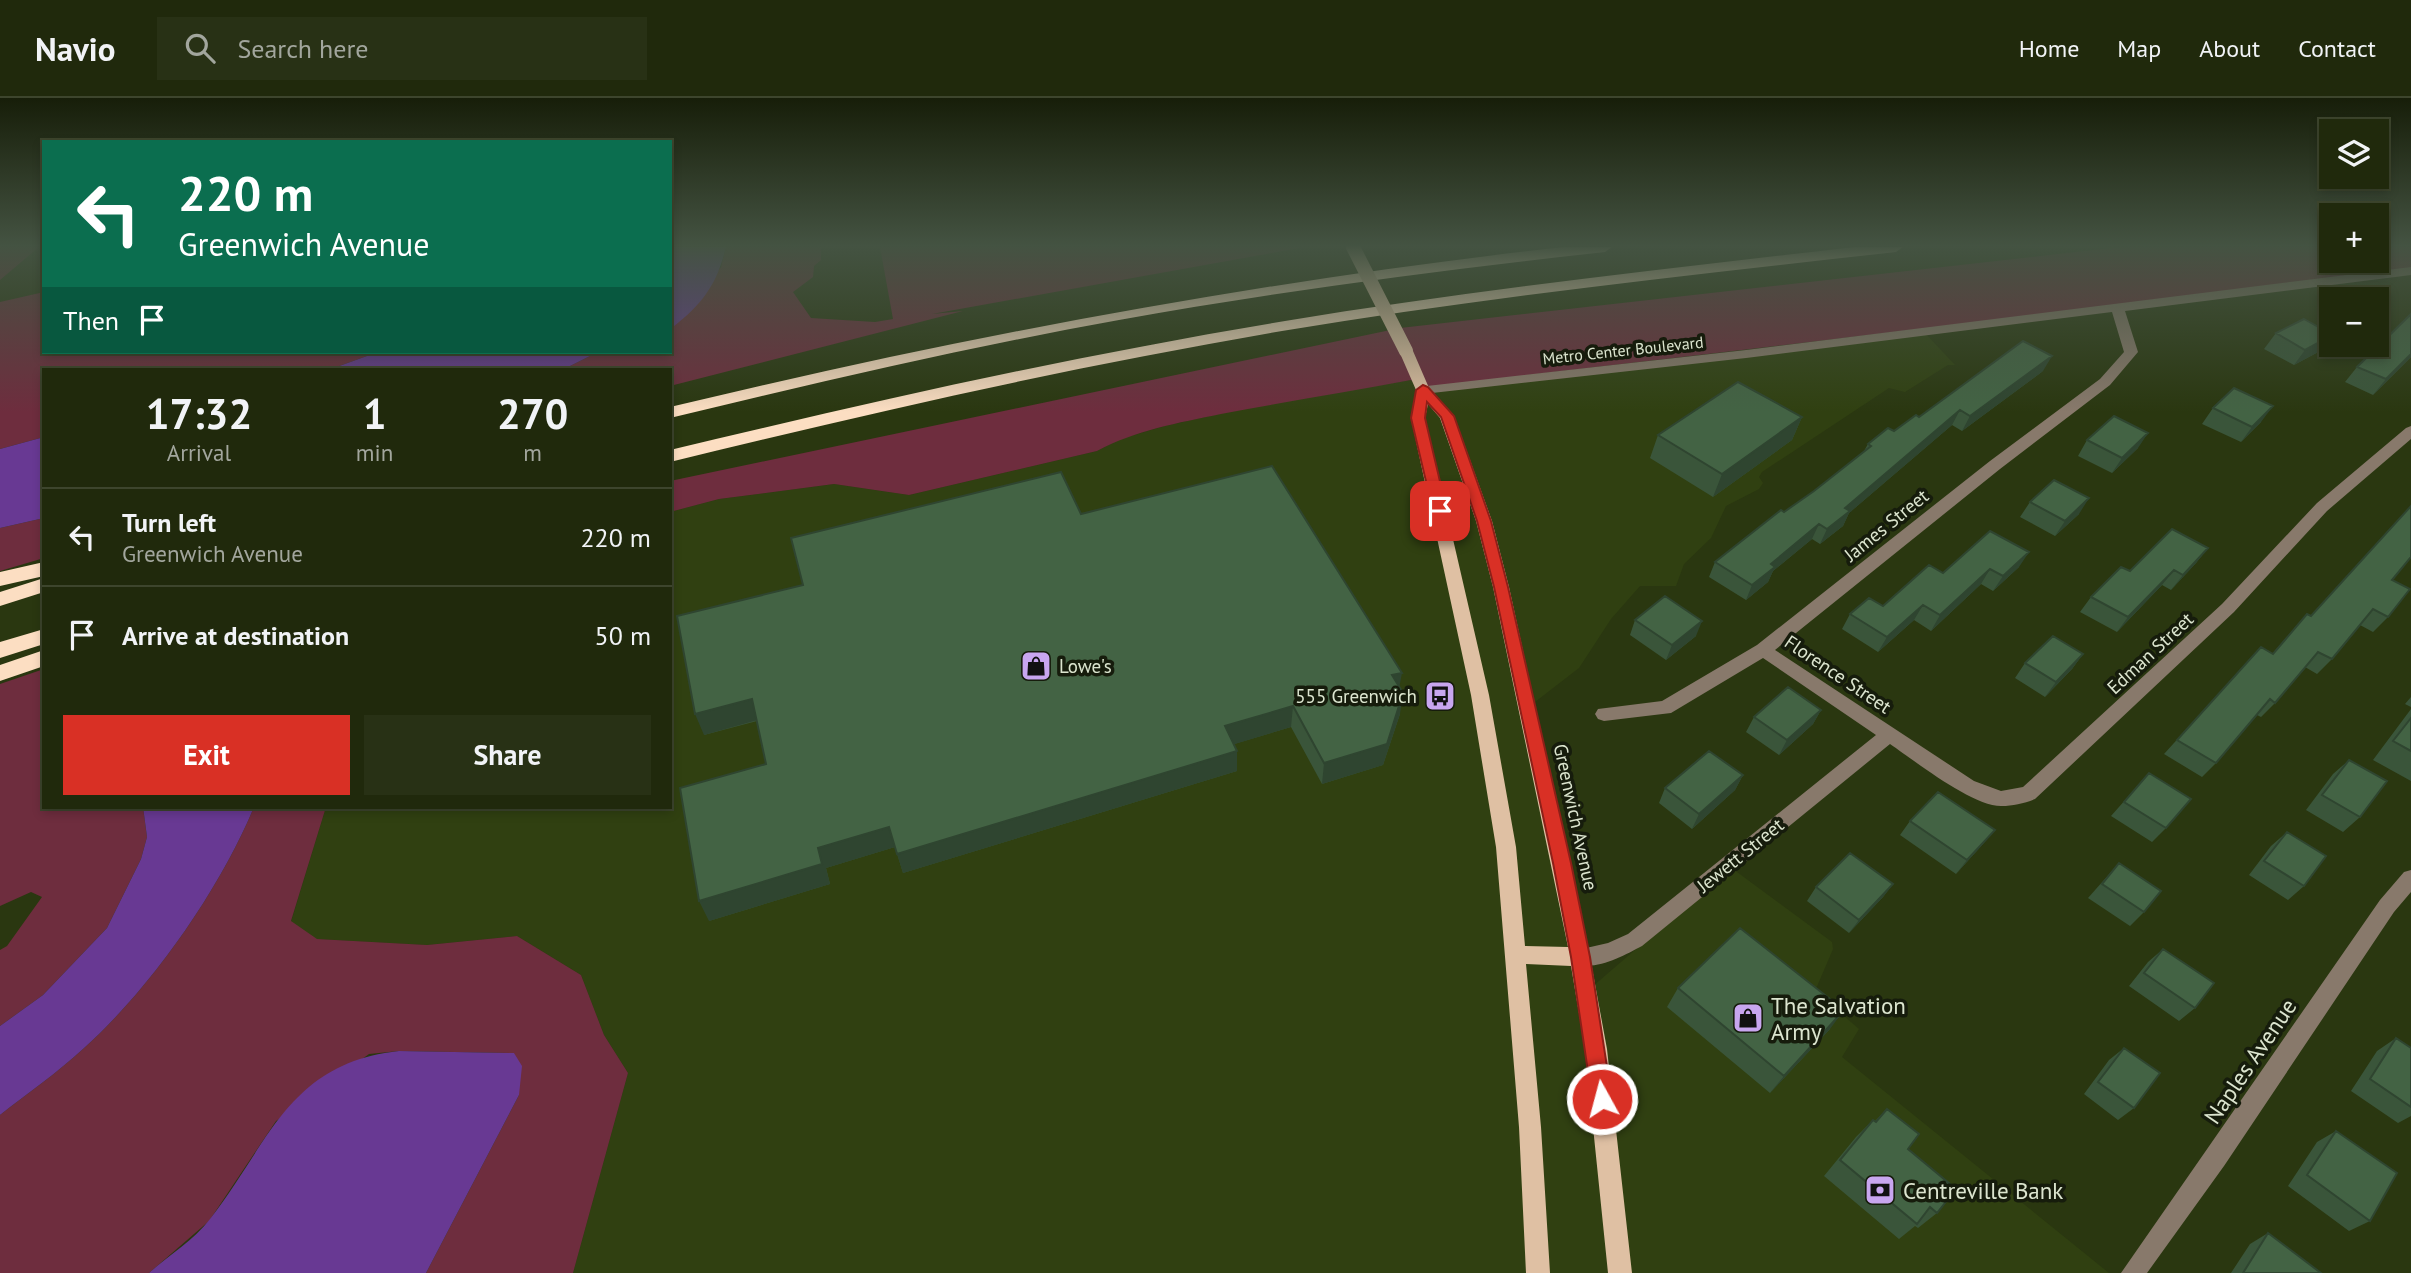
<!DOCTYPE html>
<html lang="en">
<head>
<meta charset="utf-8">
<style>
  :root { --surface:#20290c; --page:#283115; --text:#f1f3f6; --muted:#a2a69d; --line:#3d452d; --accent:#d93025 }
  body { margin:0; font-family:"PT Sans",sans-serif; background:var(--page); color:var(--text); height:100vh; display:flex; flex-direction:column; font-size:26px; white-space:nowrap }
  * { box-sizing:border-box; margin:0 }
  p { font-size:23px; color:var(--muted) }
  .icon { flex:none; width:38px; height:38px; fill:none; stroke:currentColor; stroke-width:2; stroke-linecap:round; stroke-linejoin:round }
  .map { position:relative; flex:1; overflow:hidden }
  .side { position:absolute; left:42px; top:270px; width:630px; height:441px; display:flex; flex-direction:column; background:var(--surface); border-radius:0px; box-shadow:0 4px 10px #0003,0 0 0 2px var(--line) }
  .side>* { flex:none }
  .guide { position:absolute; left:42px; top:42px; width:630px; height:214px; border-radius:0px; box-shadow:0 4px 10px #0003,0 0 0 2px var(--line); background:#0b6e4f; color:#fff; overflow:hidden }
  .tools { position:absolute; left:2319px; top:21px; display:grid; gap:14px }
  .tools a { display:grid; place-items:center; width:70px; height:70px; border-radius:0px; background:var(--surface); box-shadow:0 4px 10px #0003,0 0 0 2px var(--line); font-size:35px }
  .pin { position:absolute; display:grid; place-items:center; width:60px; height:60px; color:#fff; margin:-30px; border-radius:14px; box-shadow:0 4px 10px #0006 }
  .me { position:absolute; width:77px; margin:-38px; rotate:353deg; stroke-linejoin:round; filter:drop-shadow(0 0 5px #0008) }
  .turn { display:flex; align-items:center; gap:24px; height:147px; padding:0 21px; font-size:32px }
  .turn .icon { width:91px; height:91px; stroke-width:2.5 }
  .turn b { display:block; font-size:49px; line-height:60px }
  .then { display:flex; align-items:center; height:66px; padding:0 21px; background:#0003; gap:14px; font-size:26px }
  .eta { display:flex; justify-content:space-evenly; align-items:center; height:119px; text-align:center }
  .eta b { font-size:42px; font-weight:600; line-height:49px }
  .button { display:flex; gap:14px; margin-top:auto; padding:14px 21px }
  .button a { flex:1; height:80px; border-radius:0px; background:var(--accent); color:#fff; font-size:28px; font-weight:600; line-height:80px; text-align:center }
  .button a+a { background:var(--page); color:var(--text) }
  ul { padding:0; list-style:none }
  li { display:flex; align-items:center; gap:21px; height:98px; padding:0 21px; border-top:2px solid var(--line) }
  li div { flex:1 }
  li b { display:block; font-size:26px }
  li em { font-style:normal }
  header { display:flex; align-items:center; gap:42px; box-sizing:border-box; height:98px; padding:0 35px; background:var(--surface); border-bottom:2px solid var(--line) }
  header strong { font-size:33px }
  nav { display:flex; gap:38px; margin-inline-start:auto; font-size:24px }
  .search { width:490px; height:63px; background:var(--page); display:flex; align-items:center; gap:18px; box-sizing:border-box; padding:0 24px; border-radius:0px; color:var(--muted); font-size:26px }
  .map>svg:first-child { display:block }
  .built { fill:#304011 }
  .green { fill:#6e2d3e }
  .water { fill:#683993 }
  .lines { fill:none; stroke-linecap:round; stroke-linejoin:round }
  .minor { fill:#88796b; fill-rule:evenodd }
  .major { fill:#dfc0a3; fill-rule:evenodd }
  .highway { fill:#fcdec2; fill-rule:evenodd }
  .major-bridge { stroke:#dfc0a3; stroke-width:14 }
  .wall { fill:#3a553a }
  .shaded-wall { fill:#2f4530 }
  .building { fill:#436344; stroke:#2f4530; stroke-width:2 }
  .route { fill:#d93025; stroke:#8d1f18; stroke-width:2 }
  .labels { text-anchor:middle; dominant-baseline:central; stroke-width:7; stroke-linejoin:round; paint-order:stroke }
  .far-street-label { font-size:16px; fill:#dce5cf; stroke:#161c0c }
  .street-label { font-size:19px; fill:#dce5cf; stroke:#161c0c }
  .poi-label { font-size:19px; fill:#dce5cf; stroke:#161c0c; text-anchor:start }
  .near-poi-label { font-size:23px; fill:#dce5cf; stroke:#161c0c; text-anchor:start }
  .near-street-label { font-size:23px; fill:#dce5cf; stroke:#161c0c }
</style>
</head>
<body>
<header>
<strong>Navio</strong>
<div class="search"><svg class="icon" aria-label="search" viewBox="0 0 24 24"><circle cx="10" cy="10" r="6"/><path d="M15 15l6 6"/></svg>Search here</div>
<nav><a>Home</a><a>Map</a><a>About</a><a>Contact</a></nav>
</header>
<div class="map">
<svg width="2411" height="1175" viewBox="0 0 2411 1175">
  <rect width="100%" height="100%" fill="#2a3710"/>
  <path class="built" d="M 1925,235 L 1955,267 L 1948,267 L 1905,294 L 1889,290 L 1762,374 L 1759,379 L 1763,385 L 1759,391 L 1726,408 L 1711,440 L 1684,466 L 1676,488 L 1640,488 L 1611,521 L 1579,570 L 1522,614 L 1585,895 L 1729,771 L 1737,774 L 1832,844 L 1833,851 L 1815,893 L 1859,931 L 1842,959 L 2109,1175 L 573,1175 L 628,975 L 604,937 L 581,877 L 517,838 L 427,847 L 316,841 L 291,824 L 326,709 L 670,709 L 670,414 L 719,401 L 834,386 L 909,397 L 1097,353 L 1120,341 L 1165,328 L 1267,305 L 1411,282 L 1419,290 Z"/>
  <path class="green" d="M 0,149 L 39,149 L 0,182 Z
    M 726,149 L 821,149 L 821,162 L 814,168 L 813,179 L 793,194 L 811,220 L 875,224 L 893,221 L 880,149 L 1305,149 L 932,216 L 963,213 L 670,288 L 670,271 L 564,271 L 598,254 L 670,254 L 670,228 L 673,229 L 721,169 Z
    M 2120,149 L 2331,149 L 2331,163 L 2376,163 L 2377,149 L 2411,149 L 2411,173 L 1419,290 L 1411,282 C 1347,294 1284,304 1221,316 C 1178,325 1136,332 1097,353 L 909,397 L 834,386 L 719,401 L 670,414 L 670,383 L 1400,230 Z
    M 44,194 L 44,254 L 378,254 L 331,271 L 44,271 L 44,339 L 0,351 L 0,204 Z
    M 44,420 L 44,460 L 0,473 L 0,430 Z
    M 44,571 L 44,709 L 143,709 L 147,739 L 141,761 L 107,830 L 43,897 L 0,928 L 0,852 L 7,848 L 42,799 L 31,794 L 0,808 L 0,586 Z
    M 254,709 L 326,709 L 291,823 L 317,841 L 427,847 L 517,838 L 581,877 L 604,937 L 628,975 L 573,1175 L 426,1175 L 519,997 L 514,955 L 399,953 L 369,956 L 276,1023 L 209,1123 L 149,1175 L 0,1175 L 0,1017 C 28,995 57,975 83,951 C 151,890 219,793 254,709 Z"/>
  <path class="water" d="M 670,149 L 726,149 C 717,187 702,206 673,229 L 670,228 Z
    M 378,254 L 598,254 L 564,271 L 331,271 Z
    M 44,339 L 44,420 L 0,430 L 0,351 Z
    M 143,709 L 254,709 C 219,793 151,890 83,951 C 57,975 28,995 0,1017 L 0,928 L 43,897 L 107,830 L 141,761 L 147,739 Z
    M 399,953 L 514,955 L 522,968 L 519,997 L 426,1175 L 149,1175 C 168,1158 194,1142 210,1121 C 269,1046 288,965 399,953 Z"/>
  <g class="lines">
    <path class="minor" d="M 2411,169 L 2411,177 L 2125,213 L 2138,254 L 2110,287 L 2000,371 L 1775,552 L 1974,683 L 2001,693 L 2023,689 L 2222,506 L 2317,405 L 2406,330 L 2411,328 L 2411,341 L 2327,413 L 2234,514 L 2035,701 C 2025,705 2012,708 2002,708 C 1973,709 1915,663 1890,646 L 1642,848 C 1623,858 1595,874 1573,865 L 1570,859 L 1573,853 L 1608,845 L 1628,836 L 1876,637 L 1763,560 L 1671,615 L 1604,623 L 1598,621 L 1595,616 L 1598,611 L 1662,603 L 1757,547 L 1990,363 L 2100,281 L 2124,254 L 2112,214 L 1746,260 L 1423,296 L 1418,295 L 1418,289 L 1746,252 Z
      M 2411,772 L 2411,794 L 2394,814 L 2224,1068 L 2147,1175 L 2121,1175 L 2380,802 L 2404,774 Z"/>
    <path class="major" d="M 1406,249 L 1413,253 L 1429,290 L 1454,318 L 1492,423 L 1509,489 L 1590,859 L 1607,951 L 1632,1175 L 1608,1175 L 1585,951 L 1571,868 L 1526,866 L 1541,1029 L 1550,1175 L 1526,1175 L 1519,1029 L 1496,749 L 1471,597 L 1411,320 L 1416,292 L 1399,253 ZM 1428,306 L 1440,320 L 1476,423 L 1493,489 L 1568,849 L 1525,848 L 1516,749 L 1489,597 L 1425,320 Z"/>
    <path class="highway" d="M 1563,149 L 1612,149 L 1605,154 C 1442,172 1280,193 1119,222 C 968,249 819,284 670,320 L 670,309 C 965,238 1261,183 1563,149 Z
      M 1854,149 L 1903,149 L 1896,154 C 1691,177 1485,199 1282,233 C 1076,268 873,314 670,364 L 670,352 C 874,303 1078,257 1285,223 C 1474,192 1664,171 1854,149 Z
      M 44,464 L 44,478 L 0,488 L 0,474 Z
      M 44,480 L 44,494 L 0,508 L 0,494 Z
      M 44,531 L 44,546 L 0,560 L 0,544 Z
      M 44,552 L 44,568 L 0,583 L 0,567 Z"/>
    <path class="major-bridge" d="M 1353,149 L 1406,253"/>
  </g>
  <path class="wall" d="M 2276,235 L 2331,236 L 2331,240 L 2322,252 L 2294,267 L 2264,251 Z
    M 2411,259 L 2373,297 L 2345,284 L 2357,269 Z
    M 2043,273 L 1962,333 L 1952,327 L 1849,415 L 1843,428 L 1820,446 L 1812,441 L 1773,473 L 1768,484 L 1746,502 L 1709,479 L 1715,464 L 1814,393 L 1864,353 L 1868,346 L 1894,333 L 1919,319 Z
    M 2213,310 L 2261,324 L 2241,344 L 2202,326 Z
    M 1802,319 L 1792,342 L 1713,399 L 1650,360 L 1658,337 Z
    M 2087,342 L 2138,350 L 2112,375 L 2078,358 Z
    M 2030,404 L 2079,416 L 2055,438 L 2020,419 Z
    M 1081,416 L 1399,589 L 1400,616 L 1383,667 L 1322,686 L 1291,629 L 1234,646 L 1237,653 L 1237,673 L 903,775 L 895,749 L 826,770 L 830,786 L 709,823 L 766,666 L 757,623 L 704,637 L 803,487 Z
    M 2208,450 L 2196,465 L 2171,492 L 2162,487 L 2117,534 L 2080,514 L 2091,499 L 2130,473 Z
    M 2019,469 L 1993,493 L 1981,486 L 1931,533 L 1914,522 L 1878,554 L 1842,531 L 1850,516 L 1883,508 L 1943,475 Z
    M 2392,482 L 2388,519 L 2373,534 L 2360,527 L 2332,561 L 2317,576 L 2305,569 L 2275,605 L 2261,619 L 2257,617 L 2216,665 L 2202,679 L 2164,656 L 2261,549 L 2272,556 L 2307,516 L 2311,518 Z
    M 1635,522 L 1696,538 L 1666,562 L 1630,537 Z
    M 2083,556 L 2072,571 L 2045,599 L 2015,580 L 2025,565 Z
    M 2411,599 L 2411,609 L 2405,606 Z
    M 2411,611 L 2411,683 L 2373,662 Z
    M 1821,612 L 1813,626 L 1779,657 L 1746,634 L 1754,619 Z
    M 2349,662 L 2360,719 L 2343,734 L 2306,712 L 2333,676 Z
    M 2149,675 L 2166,730 L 2152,744 L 2111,718 Z
    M 1743,677 L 1735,692 L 1692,731 L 1659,705 L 1665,690 Z
    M 1910,723 L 1983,746 L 1956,776 L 1900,737 Z
    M 2287,734 L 2304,788 L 2288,802 L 2249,777 L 2271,748 Z
    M 2119,765 L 2144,814 L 2130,828 L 2088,800 Z
    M 1893,786 L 1883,799 L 1849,835 L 1807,803 L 1816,789 Z
    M 2163,851 L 2195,910 L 2179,923 L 2129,888 L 2148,864 Z
    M 1678,890 L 1830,931 L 1770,995 L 1667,909 Z
    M 2396,940 L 2411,950 L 2411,1018 L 2398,1025 L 2351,993 L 2377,953 Z
    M 2124,950 L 2134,1010 L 2118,1022 L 2084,996 L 2109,962 Z
    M 1887,1011 L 1908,1051 L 1937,1115 L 1918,1130 L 1915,1128 L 1899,1141 L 1824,1078 L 1856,1039 L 1873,1022 L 1875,1023 Z
    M 2336,1033 L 2370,1123 L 2349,1133 L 2288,1088 L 2317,1044 Z
    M 2268,1135 L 2321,1175 L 2231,1175 L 2250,1146 Z"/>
  <path class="shaded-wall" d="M 2331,238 L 2331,240 L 2322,252 L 2294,267 L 2305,252 Z
    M 2411,256 L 2411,259 L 2373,297 L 2386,281 Z
    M 2052,258 L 2043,273 L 1962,333 L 1970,318 Z
    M 2273,308 L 2261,324 L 2241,344 L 2252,329 Z
    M 1960,312 L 1952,327 L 1849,415 L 1843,428 L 1820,446 L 1827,431 L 1845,410 Z
    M 1802,319 L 1792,342 L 1713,399 L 1722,376 Z
    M 2148,335 L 2138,350 L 2112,375 L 2122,360 Z
    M 2089,400 L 2079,416 L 2055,438 L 2065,423 Z
    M 1819,426 L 1812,441 L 1773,473 L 1768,484 L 1746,502 L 1752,487 L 1771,466 Z
    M 2208,450 L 2196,465 L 2171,492 L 2183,477 Z
    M 2029,454 L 2019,469 L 1993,493 L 2003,478 Z
    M 1990,471 L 1981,486 L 1931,533 L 1940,517 Z
    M 2174,472 L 2162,487 L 2117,534 L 2128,519 Z
    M 1923,507 L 1914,522 L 1878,554 L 1887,539 Z
    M 1702,523 L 1696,538 L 1666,562 L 1672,547 Z
    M 2083,556 L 2072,571 L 2045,599 L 2056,584 Z
    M 1402,575 L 1398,596 L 1392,577 Z
    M 1403,595 L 1400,616 L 1383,667 L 1322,686 L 1324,665 Z
    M 752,601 L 761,621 L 704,637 L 695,616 Z
    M 1293,608 L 1291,629 L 1225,649 L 1225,628 Z
    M 1821,612 L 1813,626 L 1779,657 L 1787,642 Z
    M 1237,653 L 1237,673 L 903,775 L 897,756 Z
    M 1743,677 L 1735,692 L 1692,731 L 1699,716 Z
    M 889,729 L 895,749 L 826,770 L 830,786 L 709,823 L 699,803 L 818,750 Z
    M 1995,732 L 1983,746 L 1956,776 L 1967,762 Z
    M 1893,786 L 1883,799 L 1849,835 L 1859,822 Z
    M 1844,912 L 1830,931 L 1770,995 L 1784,978 Z"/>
  <path class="building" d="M 2411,216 L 2411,256 L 2386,281 L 2357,269 Z
    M 2304,221 L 2331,236 L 2331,238 L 2305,252 L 2276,235 Z
    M 2023,243 L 2052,258 L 1970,318 L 1960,312 L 1845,410 L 1850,413 L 1827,431 L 1819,426 L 1771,466 L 1775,469 L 1752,487 L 1715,464 L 1781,412 L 1784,414 L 1814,393 L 1871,348 L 1868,346 L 1888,330 L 1894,333 L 1916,317 L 1919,319 Z
    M 1738,284 L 1802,319 L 1722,376 L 1658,337 Z
    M 2234,290 L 2273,308 L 2252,329 L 2213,310 Z
    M 2114,318 L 2148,335 L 2122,360 L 2087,342 Z
    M 1272,368 L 1402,575 L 1392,577 L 1403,595 L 1387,646 L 1324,665 L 1293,608 L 1225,628 L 1237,653 L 897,756 L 889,729 L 818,750 L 822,766 L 699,803 L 680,690 L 766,666 L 752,601 L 695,616 L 677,518 L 803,487 L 791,440 L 1061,374 L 1081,416 Z
    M 2054,382 L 2089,400 L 2065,423 L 2030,404 Z
    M 2411,408 L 2411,459 L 2392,482 L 2410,491 L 2388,519 L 2373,511 L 2332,561 L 2318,554 L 2275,605 L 2270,601 L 2216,665 L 2177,642 L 2261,549 L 2273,556 L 2307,516 L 2311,518 Z
    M 2172,431 L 2208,450 L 2183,477 L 2174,472 L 2128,519 L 2091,499 L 2121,469 L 2130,473 Z
    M 1990,433 L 2029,454 L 2003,478 L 1990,471 L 1940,517 L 1923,507 L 1887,539 L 1850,516 L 1869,500 L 1883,508 L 1929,467 L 1943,475 Z
    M 1665,498 L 1702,523 L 1672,547 L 1635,522 Z
    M 2053,538 L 2083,556 L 2056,584 L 2025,565 Z
    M 1788,589 L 1821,612 L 1787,642 L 1754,619 Z
    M 2411,620 L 2411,653 L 2393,643 Z
    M 1709,653 L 1743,677 L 1699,716 L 1665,690 Z
    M 2349,662 L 2387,683 L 2360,719 L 2322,697 Z
    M 2149,675 L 2191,701 L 2166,730 L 2124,704 Z
    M 1938,694 L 1995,732 L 1967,762 L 1910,723 Z
    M 2287,734 L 2326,758 L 2304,788 L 2264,763 Z
    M 1850,755 L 1893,786 L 1859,822 L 1816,789 Z
    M 2119,765 L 2161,793 L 2144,814 L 2102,786 Z
    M 1740,830 L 1844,912 L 1784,978 L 1678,890 Z
    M 2163,851 L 2214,885 L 2195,910 L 2144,875 Z
    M 2396,940 L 2411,950 L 2411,1009 L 2370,981 Z
    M 2124,950 L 2160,975 L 2134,1010 L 2098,984 Z
    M 1887,1011 L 1919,1036 L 1908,1051 L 1956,1091 L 1937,1115 L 1930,1109 L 1917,1126 L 1840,1062 L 1873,1022 L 1876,1024 Z
    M 2336,1033 L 2397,1075 L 2370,1123 L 2307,1077 Z
    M 2268,1135 L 2321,1175 L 2243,1175 Z"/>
  <linearGradient id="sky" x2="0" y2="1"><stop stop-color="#171e09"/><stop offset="0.47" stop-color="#445342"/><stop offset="1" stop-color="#445342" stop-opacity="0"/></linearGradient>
  <rect width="2411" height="314" fill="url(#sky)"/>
  <path class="route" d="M 1423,287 L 1428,289 L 1454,318 L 1491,423 L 1508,489 L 1571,765 L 1590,859 L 1612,1001 L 1609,1008 L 1602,1010 L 1595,1008 L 1592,1001 L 1571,859 L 1553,765 L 1494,489 L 1477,423 L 1441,319 L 1427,304 L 1425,320 L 1447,413 L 1440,417 L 1433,413 L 1411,320 L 1416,292 Z"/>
  <defs>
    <g id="shop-square" transform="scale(1.575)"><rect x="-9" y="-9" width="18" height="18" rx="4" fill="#c8a6ef" stroke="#161c0c"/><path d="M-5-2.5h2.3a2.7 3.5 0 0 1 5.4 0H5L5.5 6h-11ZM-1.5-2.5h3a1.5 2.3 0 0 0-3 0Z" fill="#111"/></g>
    <g id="bus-square" transform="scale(1.575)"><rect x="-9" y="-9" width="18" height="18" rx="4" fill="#c8a6ef" stroke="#161c0c"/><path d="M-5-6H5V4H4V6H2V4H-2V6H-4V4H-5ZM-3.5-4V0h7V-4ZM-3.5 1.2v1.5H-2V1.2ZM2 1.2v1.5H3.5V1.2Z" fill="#111"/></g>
    <g id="bank-square" transform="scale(1.575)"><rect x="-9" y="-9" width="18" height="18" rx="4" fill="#c8a6ef" stroke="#161c0c"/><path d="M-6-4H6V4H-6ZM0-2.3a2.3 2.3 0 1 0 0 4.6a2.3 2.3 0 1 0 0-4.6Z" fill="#111"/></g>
  </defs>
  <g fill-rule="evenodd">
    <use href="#shop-square" x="1036" y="568"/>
    <use href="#bus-square" x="1440" y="598"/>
    <use href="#shop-square" x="1748" y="920"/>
    <use href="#bank-square" x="1880" y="1092"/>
  </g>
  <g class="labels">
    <g class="far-street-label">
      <text transform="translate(1623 252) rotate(-6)">Metro Center Boulevard</text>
    </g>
    <g class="street-label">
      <text transform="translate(1886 427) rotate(-39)">James Street</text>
      <text transform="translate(2150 555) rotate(-43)">Edman Street</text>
      <text transform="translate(1838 576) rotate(34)">Florence Street</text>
      <text transform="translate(1576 719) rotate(78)">Greenwich Avenue</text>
      <text transform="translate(1740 757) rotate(-39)">Jewett Street</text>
    </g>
    <g class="poi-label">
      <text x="1059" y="568">Lowe's</text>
      <text x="1417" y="598" text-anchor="end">555 Greenwich</text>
    </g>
    <g class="near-poi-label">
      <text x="1771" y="907">The Salvation<tspan x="1771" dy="26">Army</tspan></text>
      <text x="1903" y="1092">Centreville Bank</text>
    </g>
    <g class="near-street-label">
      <text transform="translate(2250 963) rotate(-56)">Naples Avenue</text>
    </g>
  </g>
</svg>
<div class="tools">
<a><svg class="icon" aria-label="layers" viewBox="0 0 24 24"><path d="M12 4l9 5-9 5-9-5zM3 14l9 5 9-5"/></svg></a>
<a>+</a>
<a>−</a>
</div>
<div class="pin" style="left:1440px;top:413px;background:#d93025"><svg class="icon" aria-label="arrive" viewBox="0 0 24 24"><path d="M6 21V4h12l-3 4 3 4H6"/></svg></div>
<svg class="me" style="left:1602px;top:1001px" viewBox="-20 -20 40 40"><circle r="17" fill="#d93025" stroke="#fff" stroke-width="3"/><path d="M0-11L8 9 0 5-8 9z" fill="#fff"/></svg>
<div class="guide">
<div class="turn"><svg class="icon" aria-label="left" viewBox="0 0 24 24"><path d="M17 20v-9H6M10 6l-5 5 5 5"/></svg><div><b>220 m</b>Greenwich Avenue</div></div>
<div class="then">Then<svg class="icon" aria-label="arrive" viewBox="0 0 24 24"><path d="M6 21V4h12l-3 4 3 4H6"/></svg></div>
</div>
<section class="side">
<div class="eta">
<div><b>17:32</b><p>Arrival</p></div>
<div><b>1</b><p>min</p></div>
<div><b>270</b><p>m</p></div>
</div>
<ul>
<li><svg class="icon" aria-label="left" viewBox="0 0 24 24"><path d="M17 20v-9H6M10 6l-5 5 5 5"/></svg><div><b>Turn left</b><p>Greenwich Avenue</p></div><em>220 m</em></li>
<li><svg class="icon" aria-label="arrive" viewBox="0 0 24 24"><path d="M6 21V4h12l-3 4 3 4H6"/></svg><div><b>Arrive at destination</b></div><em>50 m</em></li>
</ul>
<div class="button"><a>Exit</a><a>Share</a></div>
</section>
</div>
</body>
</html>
